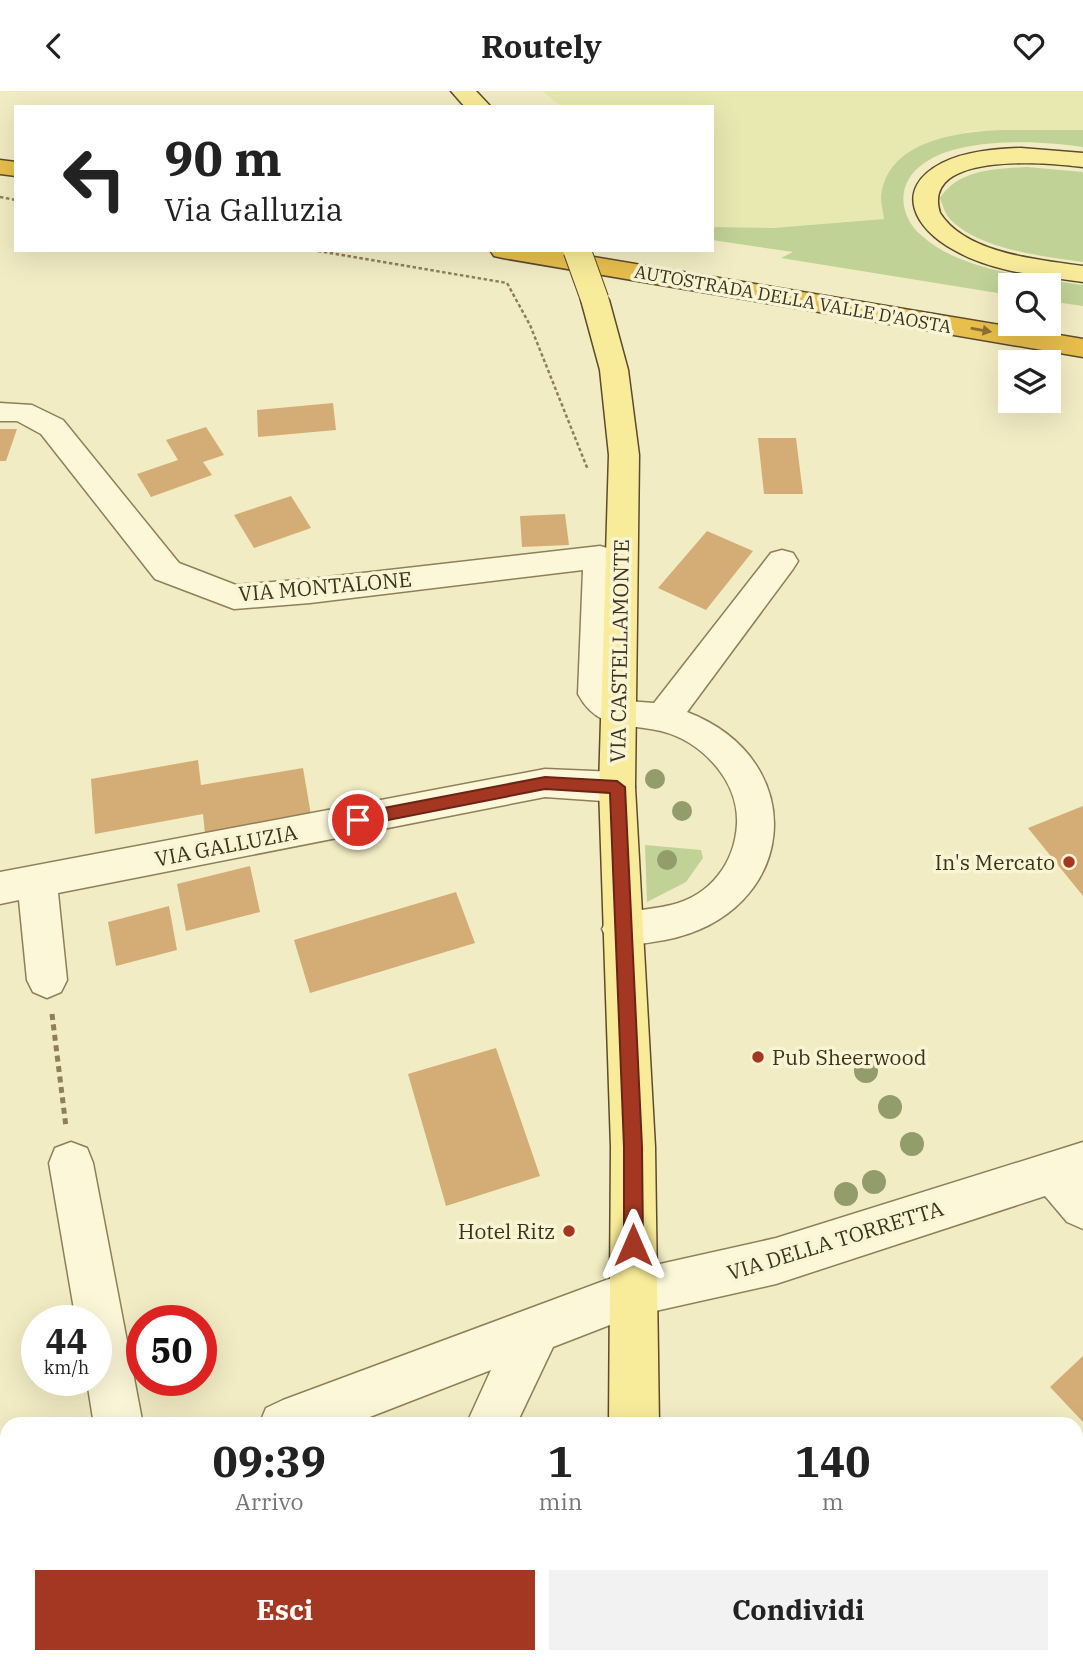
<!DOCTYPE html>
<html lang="it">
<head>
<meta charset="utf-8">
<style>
  :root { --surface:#fff; --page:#f2f2f2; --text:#222; --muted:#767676; --accent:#a43722 }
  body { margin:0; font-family:"IBM Plex Serif",serif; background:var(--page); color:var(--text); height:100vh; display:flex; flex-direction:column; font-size:26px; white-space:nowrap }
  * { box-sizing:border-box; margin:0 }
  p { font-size:23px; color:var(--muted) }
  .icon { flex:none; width:38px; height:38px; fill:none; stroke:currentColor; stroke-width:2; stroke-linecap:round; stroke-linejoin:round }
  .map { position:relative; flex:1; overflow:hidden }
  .side { position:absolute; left:0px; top:1326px; width:1083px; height:247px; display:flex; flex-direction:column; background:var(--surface); border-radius:21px 21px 0 0; box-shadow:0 7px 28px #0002 }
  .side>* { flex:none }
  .top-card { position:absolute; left:14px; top:14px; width:700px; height:147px; border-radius:0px; box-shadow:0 7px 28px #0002; background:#fff; color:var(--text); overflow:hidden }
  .buttons { position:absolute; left:998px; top:182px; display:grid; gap:14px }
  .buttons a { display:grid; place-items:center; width:63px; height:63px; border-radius:0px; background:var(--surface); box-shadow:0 7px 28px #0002; font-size:35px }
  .speed { position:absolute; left:21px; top:1214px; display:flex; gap:14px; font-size:35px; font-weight:700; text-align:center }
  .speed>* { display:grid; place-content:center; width:91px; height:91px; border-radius:50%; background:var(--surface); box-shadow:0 7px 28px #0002; line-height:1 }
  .speed small { font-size:18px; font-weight:400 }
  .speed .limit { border:10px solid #d22; background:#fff; color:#111 }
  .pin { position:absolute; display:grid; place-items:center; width:60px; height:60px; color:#fff; margin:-30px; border:4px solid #fff; border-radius:50%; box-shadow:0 2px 7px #0007 }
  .me { position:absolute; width:77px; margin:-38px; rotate:0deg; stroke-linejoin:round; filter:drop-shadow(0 0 5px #0008) }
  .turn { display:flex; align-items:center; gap:24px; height:147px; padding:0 35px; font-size:32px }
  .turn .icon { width:91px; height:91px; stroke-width:2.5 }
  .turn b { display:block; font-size:49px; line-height:60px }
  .eta { display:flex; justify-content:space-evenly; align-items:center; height:119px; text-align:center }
  .eta b { font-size:42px; font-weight:700; line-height:49px }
  .button { display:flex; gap:14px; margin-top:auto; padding:14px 35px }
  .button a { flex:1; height:80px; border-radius:0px; background:var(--accent); color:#fff; font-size:28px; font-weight:700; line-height:80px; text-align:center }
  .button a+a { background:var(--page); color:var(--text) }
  header { display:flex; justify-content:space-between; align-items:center; height:91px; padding:0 35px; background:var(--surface); font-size:32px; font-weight:700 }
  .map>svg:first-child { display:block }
  .farmland { fill:#e8e9b0 }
  .green { fill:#c0d296 }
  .building { fill:#d4ad76 }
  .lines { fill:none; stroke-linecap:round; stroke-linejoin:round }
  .minor-casing { stroke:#8f7f58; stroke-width:3 }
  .major-casing { stroke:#5c4b2d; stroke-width:3 }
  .highway-casing { stroke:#5c4b2d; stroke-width:3 }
  .path-far1 { stroke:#8f7f58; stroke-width:2.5; stroke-dasharray:3.5 2.5; stroke-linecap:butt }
  .path { stroke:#8f7f58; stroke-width:5; stroke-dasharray:6 4.5; stroke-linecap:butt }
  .minor { fill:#fcf7d8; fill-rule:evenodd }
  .major { fill:#f8eb99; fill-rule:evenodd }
  .highway { fill:#e8bf4d; fill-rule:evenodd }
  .major-bridge-casing { stroke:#5c4b2d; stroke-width:29; stroke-linecap:butt }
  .major-bridge { stroke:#f8eb99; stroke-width:27 }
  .tree { fill:#929d6b }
  .oneway { fill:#8a7133 }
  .route { fill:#a43722; stroke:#6b2416; stroke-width:2 }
  .poi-dot { fill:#a43722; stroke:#f9f4d4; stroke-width:2.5 }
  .labels { text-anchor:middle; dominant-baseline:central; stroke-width:7; stroke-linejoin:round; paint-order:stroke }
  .far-street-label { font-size:18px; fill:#3d321d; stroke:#f9f4d4 }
  .street-label { font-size:21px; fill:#3d321d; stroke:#f9f4d4 }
  .poi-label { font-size:21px; fill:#3d321d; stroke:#f9f4d4; text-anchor:end }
</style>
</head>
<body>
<header><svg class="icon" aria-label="back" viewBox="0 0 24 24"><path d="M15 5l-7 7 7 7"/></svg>Routely<svg class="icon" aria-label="heart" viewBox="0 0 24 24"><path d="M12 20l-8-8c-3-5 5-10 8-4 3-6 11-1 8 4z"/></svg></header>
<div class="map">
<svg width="1083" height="1573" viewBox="0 0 1083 1573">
  <rect width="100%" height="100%" fill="#f2ecc4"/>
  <path class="farmland" d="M 542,0 L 1083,0 L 1083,39 L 967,40 L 881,106 L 884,128 L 773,137 L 712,136 L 712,16 L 562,16 Z"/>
  <path class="green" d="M 1002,39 L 1083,39 L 1083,56 C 1038,49 917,41 904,101 C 901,117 909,134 921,144 C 959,180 1033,186 1083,194 L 1083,215 L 1048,210 L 1048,194 L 1010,194 L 1010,204 L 781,167 L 793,161 L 712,149 L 712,136 L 773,137 L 884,128 C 883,121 881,113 881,106 C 887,49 958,41 1002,39 Z
    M 1027,76 L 1083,81 L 1083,171 C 1042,165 979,159 949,127 C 945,122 942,113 940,107 C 959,78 995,78 1027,76 Z
    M 645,754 L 701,759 L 703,767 L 686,791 L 647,811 Z"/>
  <path class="building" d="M 333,312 L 336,339 L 258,346 L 257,319 Z
    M 206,336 L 224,364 L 203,371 L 212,384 L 151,406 L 137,383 L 178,369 L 166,349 Z
    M 0,338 L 17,338 L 6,370 L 0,370 Z
    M 758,347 L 796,347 L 803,403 L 764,403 Z
    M 291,405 L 311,437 L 254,457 L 234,424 Z
    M 565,423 L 569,454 L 522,456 L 520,425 Z
    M 707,440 L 753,460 L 706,519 L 658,497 Z
    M 198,669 L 201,694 L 303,677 L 311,724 L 205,743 L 203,723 L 95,743 L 91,688 Z
    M 1083,715 L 1083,805 L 1028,737 Z
    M 250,775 L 260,821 L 186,840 L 177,793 Z
    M 456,801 L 475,852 L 310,902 L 294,849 Z
    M 169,815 L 177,859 L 116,875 L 108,831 Z
    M 496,957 L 540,1085 L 446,1115 L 408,983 Z
    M 1083,1265 L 1083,1331 L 1050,1296 Z
    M 1076,1490 L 1083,1498 L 1083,1565 L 1076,1573 L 992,1573 L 986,1566 L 1076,1566 Z
    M 7,1517 L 7,1566 L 199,1566 L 183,1573 L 0,1573 L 0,1520 Z
    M 713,1566 L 807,1566 L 807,1573 L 714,1573 Z"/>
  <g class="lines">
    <g class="minor-casing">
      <path id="minor" d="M 0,312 L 32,314 L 63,329 L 179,472 L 236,494 L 310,488 L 600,455 L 611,458 L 616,466 L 613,598 L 627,610 L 654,612 L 771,462 L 782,459 L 793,462 L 798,470 L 793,478 L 687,621 C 813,669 799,823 665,849 C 646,852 627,857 608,850 L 602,838 L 608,826 C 629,819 650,819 671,814 C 710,805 735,772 737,733 C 739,690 702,650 661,640 C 627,632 598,640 578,603 L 583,479 L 310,512 L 234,518 L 155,488 L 41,343 L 17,330 L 0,330 Z
        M 545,678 L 617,681 L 630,686 L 635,696 L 630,706 L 617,711 L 545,706 L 58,802 L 67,889 L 61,901 L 47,907 L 33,901 L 27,889 L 19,809 L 0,813 L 0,781 Z
        M 71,1051 L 87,1057 L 93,1072 L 143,1334 L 94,1334 L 87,1290 L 96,1290 L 96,1230 L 76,1230 L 49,1072 L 55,1057 Z
        M 1083,1051 L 1083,1138 L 1067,1131 L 1045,1105 L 776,1193 L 633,1225 L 553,1256 L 516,1334 L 466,1334 L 491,1279 L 349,1334 L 259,1334 L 266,1317 L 283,1309 L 633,1179 L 776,1147 Z
        M 7,1413 L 7,1465 L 0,1468 L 0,1416 Z
        M 275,1566 L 332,1566 L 329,1573 L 272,1573 Z"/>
    </g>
    <g class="major-casing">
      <path id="major" d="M 451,0 L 476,0 L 491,16 L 465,16 Z
        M 1021,57 L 1083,62 L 1083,76 C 1051,72 920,59 940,122 C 966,163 1040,169 1083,175 L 1083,191 C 1040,185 992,181 954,159 C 915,138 892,98 942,72 C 966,60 995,58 1021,57 Z
        M 595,201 L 605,203 L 609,209 L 628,279 L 639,364 L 635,696 L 655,1056 L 659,1334 L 609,1334 L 611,1056 L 599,696 L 609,364 L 600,279 L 581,209 L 585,203 Z
        M 616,1566 L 670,1566 L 670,1573 L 616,1573 Z"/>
    </g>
    <g class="highway-casing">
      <path id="highway" d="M 0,69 L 16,71 L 16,85 L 0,83 Z
        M 490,159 L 552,159 L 1083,248 L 1083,266 L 503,167 L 494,165 Z"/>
    </g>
    <path class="path-far1" d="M 0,106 L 16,109
      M 312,159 L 507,192 L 530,234 L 588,379"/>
    <path class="path" d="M 52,923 L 66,1036"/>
    <use href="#minor" class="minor"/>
    <use href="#major" class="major"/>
    <use href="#highway" class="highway"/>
    <g class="major-bridge-casing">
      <path id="major-bridge" d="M 577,159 L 595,209"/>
    </g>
    <use href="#major-bridge" class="major-bridge"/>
  </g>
  <g class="tree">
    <circle cx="655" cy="688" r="10"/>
    <circle cx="682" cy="720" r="10"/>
    <circle cx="667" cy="769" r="10"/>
    <circle cx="866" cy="980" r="12"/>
    <circle cx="890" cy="1016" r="12"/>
    <circle cx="912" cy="1053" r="12"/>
    <circle cx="874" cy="1091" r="12"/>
    <circle cx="846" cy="1103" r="12"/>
  </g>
  <defs><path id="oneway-solid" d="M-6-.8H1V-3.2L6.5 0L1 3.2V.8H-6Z" transform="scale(1.75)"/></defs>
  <use class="oneway" href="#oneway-solid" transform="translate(981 239) rotate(10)"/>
  <path class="route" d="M 545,686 L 617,690 L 625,696 L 642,1056 L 643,1154 L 640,1160 L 633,1163 L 626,1160 L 624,1154 L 624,1056 L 610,702 L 545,698 L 358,735 L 350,729 L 358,722 Z"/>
  <g class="poi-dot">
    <circle cx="1069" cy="771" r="7"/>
    <circle cx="758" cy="966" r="7"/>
    <circle cx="569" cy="1140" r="7"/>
  </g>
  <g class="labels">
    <g class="far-street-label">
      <text transform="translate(793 208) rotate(10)">AUTOSTRADA DELLA VALLE D'AOSTA</text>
    </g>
    <g class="street-label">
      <text transform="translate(325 495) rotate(-5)">VIA MONTALONE</text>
      <text transform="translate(619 560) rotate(-89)">VIA CASTELLAMONTE</text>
      <text transform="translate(226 754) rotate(-11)">VIA GALLUZIA</text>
      <text transform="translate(835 1149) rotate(-17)">VIA DELLA TORRETTA</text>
    </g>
    <g class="poi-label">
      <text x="1055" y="771">In's Mercato</text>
      <text x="772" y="966" text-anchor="start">Pub Sheerwood</text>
      <text x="555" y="1140">Hotel Ritz</text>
    </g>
  </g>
</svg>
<div class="buttons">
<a><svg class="icon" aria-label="search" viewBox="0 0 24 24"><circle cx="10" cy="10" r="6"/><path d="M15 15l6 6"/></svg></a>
<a><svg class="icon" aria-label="layers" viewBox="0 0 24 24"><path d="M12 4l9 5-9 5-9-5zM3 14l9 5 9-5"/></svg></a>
</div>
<div class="speed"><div>44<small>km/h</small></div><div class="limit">50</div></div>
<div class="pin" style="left:358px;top:729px;background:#d93025"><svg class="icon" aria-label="arrive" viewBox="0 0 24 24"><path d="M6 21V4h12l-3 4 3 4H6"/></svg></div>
<svg class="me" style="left:633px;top:1154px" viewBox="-20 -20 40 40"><path d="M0-17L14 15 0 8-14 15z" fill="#a43722" stroke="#fff" stroke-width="4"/></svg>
<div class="top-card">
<div class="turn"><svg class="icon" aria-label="left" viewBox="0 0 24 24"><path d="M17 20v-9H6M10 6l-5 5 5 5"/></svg><div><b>90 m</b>Via Galluzia</div></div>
</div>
<section class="side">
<div class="eta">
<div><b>09:39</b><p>Arrivo</p></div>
<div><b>1</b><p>min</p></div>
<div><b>140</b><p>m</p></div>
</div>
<div class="button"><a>Esci</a><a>Condividi</a></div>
</section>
</div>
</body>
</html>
